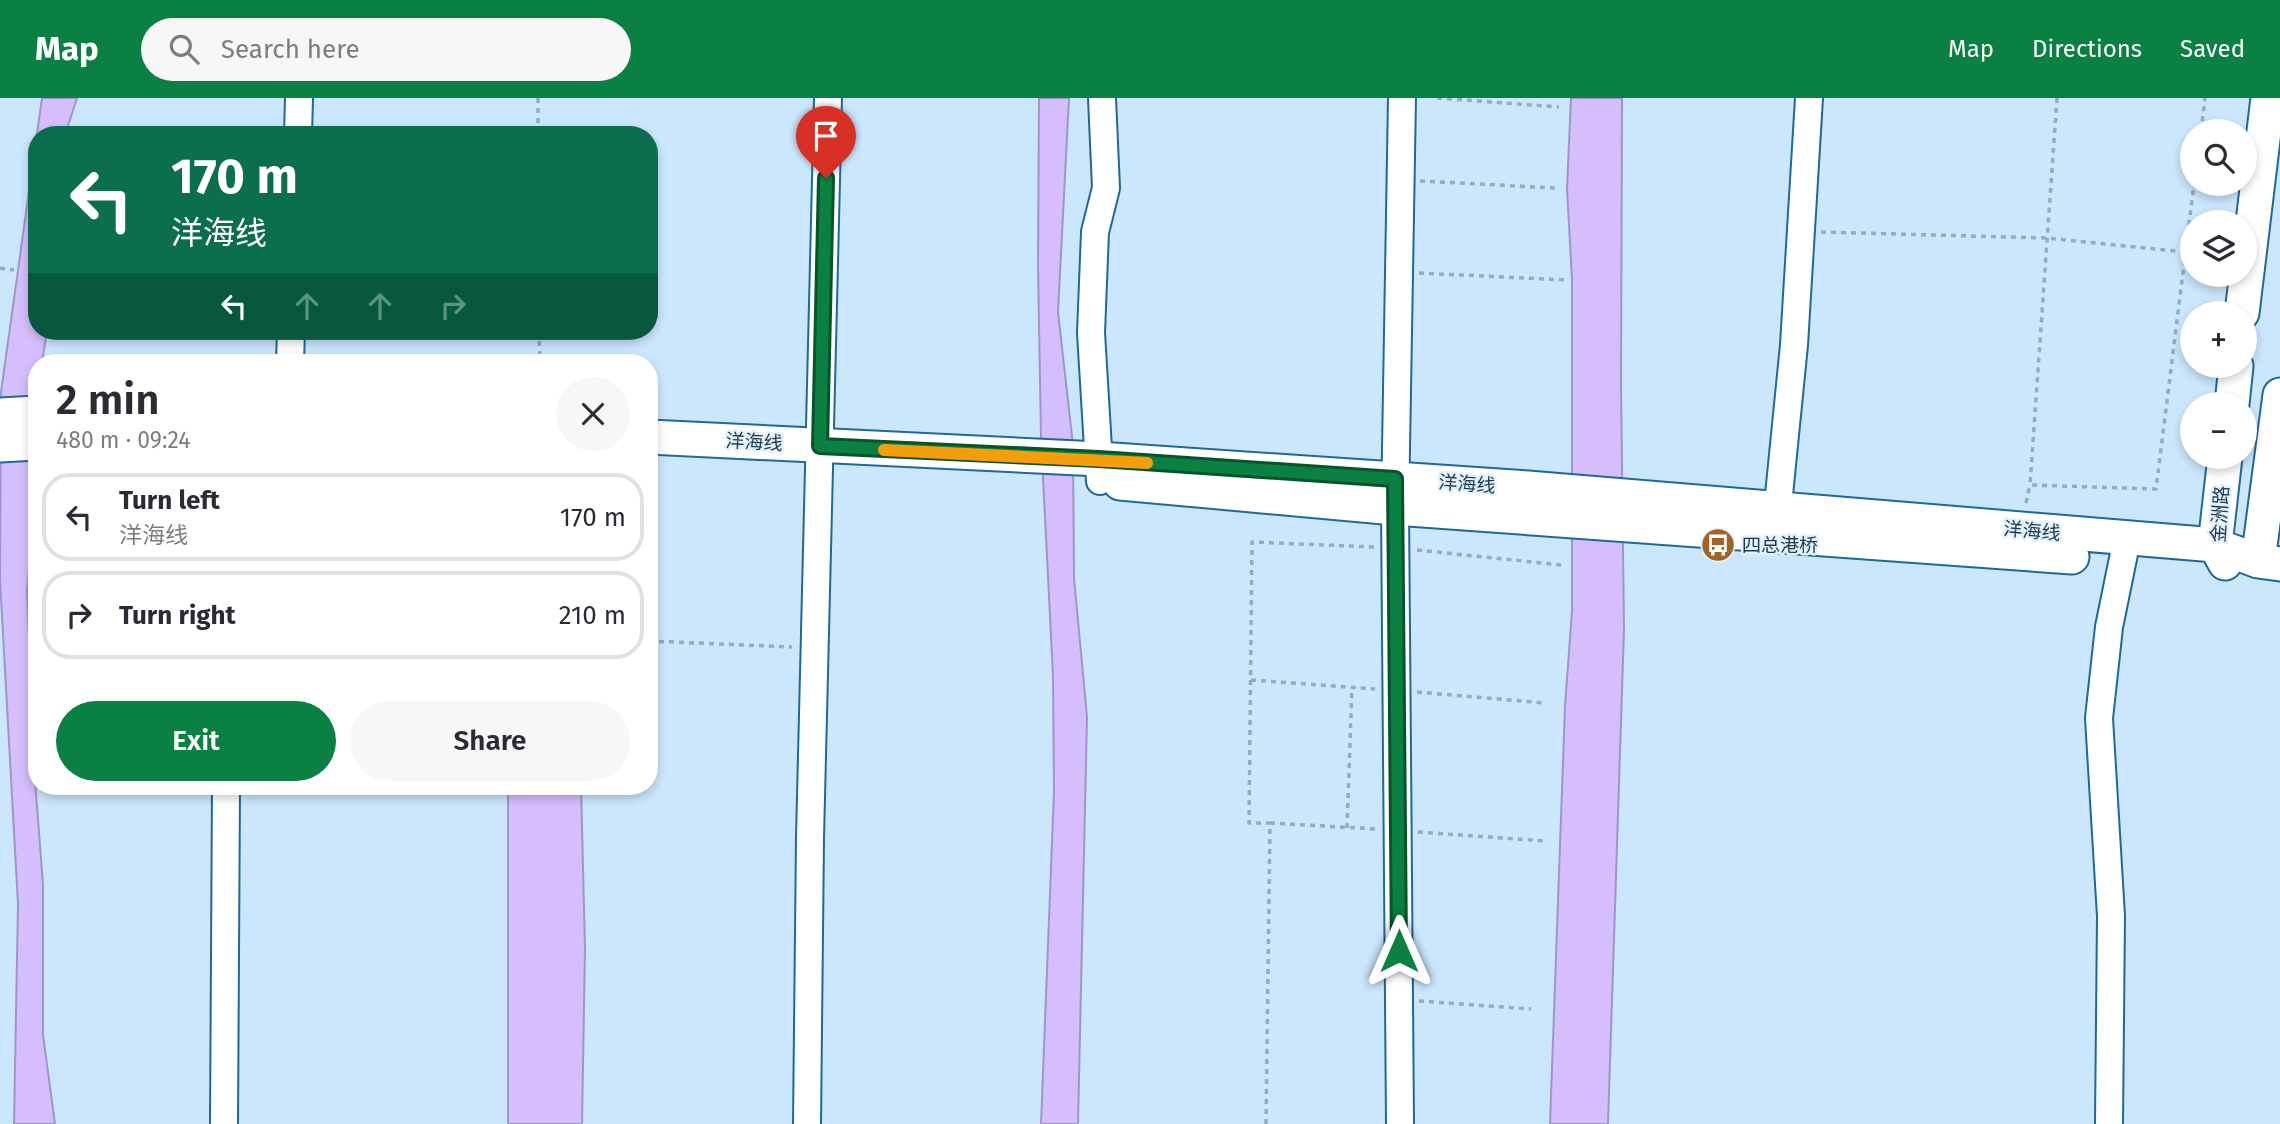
<!DOCTYPE html>
<html lang="en">
<head>
<meta charset="utf-8">
<style>
  :root { --surface:#fff; --page:#f7f7f7; --text:#2b2b33; --muted:#7c7c81; --line:#e1e1e2; --accent:#0b8043 }
  body { margin:0; font-family:"Fira Sans","Noto Sans SC",sans-serif; background:var(--page); color:var(--text); height:100vh; display:flex; flex-direction:column; font-size:26px; white-space:nowrap }
  * { box-sizing:border-box; margin:0 }
  p { font-size:23px; color:var(--muted) }
  .icon { flex:none; width:38px; height:38px; fill:none; stroke:currentColor; stroke-width:2; stroke-linecap:round; stroke-linejoin:round }
  .map { position:relative; flex:1; overflow:hidden }
  .side { position:absolute; left:28px; top:256px; width:630px; height:441px; display:flex; flex-direction:column; background:var(--surface); border-radius:28px; box-shadow:0 4px 10px #0003 }
  .side>* { flex:none }
  .banner { position:absolute; left:28px; top:28px; width:630px; height:214px; border-radius:28px; box-shadow:0 4px 10px #0003; background:#0b6e4f; color:#fff; overflow:hidden }
  .controls { position:absolute; left:2180px; top:21px; display:grid; gap:14px }
  .controls a { display:grid; place-items:center; width:77px; height:77px; border-radius:50%; background:var(--surface); box-shadow:0 4px 10px #0003; font-size:35px }
  .pin { position:absolute; display:grid; place-items:center; width:60px; height:60px; color:#fff; margin:-72px -30px; border-radius:50% 50% 50% 0; rotate:-45deg; box-shadow:0 0 7px #0007 }
  .pin .icon { rotate:45deg }
  .me { position:absolute; width:77px; margin:-38px; rotate:0deg; stroke-linejoin:round; filter:drop-shadow(0 0 5px #0008) }
  .turn { display:flex; align-items:center; gap:24px; height:147px; padding:0 28px; font-size:32px }
  .turn .icon { width:91px; height:91px; stroke-width:2.5 }
  .turn b { display:block; font-size:49px; line-height:60px }
  .lanes { display:flex; align-items:center; height:66px; padding:0 28px; background:#0003; justify-content:center; gap:35px; direction:ltr }
  .lanes .off { opacity:.35 }
  .round { display:grid; place-items:center; flex:none; width:74px; height:74px; border-radius:37px; background:var(--page) }
  .headline { display:flex; align-items:center; justify-content:space-between; height:119px; padding:0 28px }
  h1 { font-size:42px; font-weight:600; line-height:52px }
  .button { display:flex; gap:14px; margin-top:auto; padding:14px 28px }
  .button a { flex:1; height:80px; border-radius:42px; background:var(--accent); color:#fff; font-size:28px; font-weight:600; line-height:80px; text-align:center }
  .button a+a { background:var(--page); color:var(--text) }
  ul { padding:0; list-style:none }
  li { display:flex; align-items:center; gap:21px; height:88px; margin:0 14px 10px; padding:0 14px; border:4px solid var(--line); border-radius:28px }
  li div { flex:1 }
  li b { display:block; font-size:26px }
  li em { font-style:normal }
  header { display:flex; align-items:center; gap:42px; box-sizing:border-box; height:98px; padding:0 35px; background:var(--accent); color:#fff }
  header strong { font-size:33px }
  nav { display:flex; gap:38px; margin-inline-start:auto; font-size:24px }
  .search { width:490px; height:63px; background:var(--page); display:flex; align-items:center; gap:18px; box-sizing:border-box; padding:0 24px; border-radius:38px; color:var(--muted); font-size:26px }
  .map>svg:first-child { display:block }
  .water { fill:#d6bdfc; stroke:#9e96c8; stroke-width:2 }
  .lines { fill:none; stroke-linecap:round; stroke-linejoin:round }
  .minor-casing { stroke:#1e699a; stroke-width:30 }
  .major-casing { stroke:#1e699a; stroke-width:37 }
  .path { stroke:#90adc3; stroke-width:3.5; stroke-dasharray:5 5; stroke-linecap:butt }
  .minor { stroke:#fff; stroke-width:26 }
  .major { stroke:#fff; stroke-width:33 }
  .route-casing { stroke:#07532c; stroke-width:18 }
  .route { stroke:#0b8043; stroke-width:12 }
  .slow { stroke:#f59e0b; stroke-width:12 }
  .labels { text-anchor:middle; dominant-baseline:central; stroke-width:5; stroke-linejoin:round; paint-order:stroke }
  .street-label { font-size:19px; fill:#1d3a50; stroke:#e4f2fd }
  .poi-label { font-size:19px; fill:#1d3a50; stroke:#e4f2fd; text-anchor:start }
</style>
</head>
<body>
<header>
<strong>Map</strong>
<div class="search"><svg class="icon" aria-label="search" viewBox="0 0 24 24"><circle cx="10" cy="10" r="6"/><path d="M15 15l6 6"/></svg>Search here</div>
<nav><a>Map</a><a>Directions</a><a>Saved</a></nav>
</header>
<div class="map">
<svg width="2280" height="1026" viewBox="0 0 2280 1026">
  <rect width="100%" height="100%" fill="#cbe7fd"/>
  <path class="water" d="M 42,0 L 77,0 L 65,37 L 37,37 L 37,233 L 47,233 L 42,264 L 37,264 L 33,427 L 27,493 L 35,682 L 43,787 L 43,937 L 55,1026 L 14,1026 L 18,806 L 0,482 L 1,294 Z
    M 1039,0 L 1069,0 L 1058,214 L 1073,347 L 1074,480 L 1087,619 L 1078,1026 L 1041,1026 L 1054,693 L 1053,578 L 1041,340 L 1038,167 Z
    M 1571,0 L 1622,0 L 1621,287 L 1624,531 L 1608,1026 L 1550,1026 L 1565,608 L 1572,513 L 1572,182 L 1567,90 Z
    M 508,688 L 581,688 L 585,850 L 582,1026 L 508,1026 Z"/>
  <g class="lines">
    <g class="minor-casing">
      <path id="minor" d="M 298,37 L 299,0
        M 290,264 L 291,233
        M 1100,383 L 1091,235 L 1095,134 L 1106,90 L 1102,0
        M 1776,427 L 1794,247 L 1809,0
        M 224,1026 L 226,688
        M 807,1026 L 810,740 L 828,0
        M 1400,1026 L 1395,410 L 1402,0
        M 2109,1026 L 2111,818 L 2099,620 L 2109,529 L 2127,441"/>
    </g>
    <g class="major-casing">
      <path id="major" d="M 2242,215 L 2268,0
        M 2232,306 L 2236,268
        M 0,317 L 37,315
        M 649,339 L 1099,361 L 1528,390 L 2215,447 L 2258,463 L 2280,466
        M 0,347 L 37,345
        M 1120,385 L 1395,410 L 2072,459
        M 2258,463 L 2280,297
        M 2225,465 L 2215,447 L 2225,359"/>
    </g>
    <path class="path" d="M 538,0 L 538,37
      M 1437,0 L 1559,9
      M 2057,0 L 2030,387 L 2156,391 L 2194,86
      M 2201,33 L 2205,0
      M 1420,83 L 1556,90
      M 1821,134 L 2046,140 L 2185,154
      M 0,170 L 14,172
      M 1419,175 L 1567,182
      M 539,233 L 540,264
      M 2026,405 L 2030,387
      M 1417,452 L 1561,467
      M 649,543 L 792,549
      M 1251,582 L 1375,591
      M 1417,594 L 1545,605
      M 1270,725 L 1376,731
      M 1347,730 L 1352,589
      M 1418,734 L 1545,743
      M 1419,903 L 1531,911
      M 1266,1026 L 1270,725 L 1249,725 L 1252,444 L 1374,449"/>
    <use href="#minor" class="minor"/>
    <use href="#major" class="major"/>
  </g>
  <g class="lines">
    <g class="route-casing">
      <path id="route" d="M 826,80 L 820,348 L 1099,361 L 1395,381 L 1399,853"/>
    </g>
    <use href="#route" class="route"/>
    <path class="slow" d="M 884,352 L 1147,365"/>
  </g>
  <defs>
    <g id="bus-disc" transform="scale(1.75)"><circle r="9.5" fill="#a06427" stroke="#e4f2fd"/><path d="M-5-6H5V4H4V6H2V4H-2V6H-4V4H-5ZM-3.5-4V0h7V-4ZM-3.5 1.2v1.5H-2V1.2ZM2 1.2v1.5H3.5V1.2Z" fill="#fff"/></g>
  </defs>
  <g fill-rule="evenodd">
    <use href="#bus-disc" x="1718" y="447"/>
  </g>
  <g class="labels">
    <g class="street-label">
      <text transform="translate(754 344) rotate(3)">洋海线</text>
      <text transform="translate(1467 386) rotate(4)">洋海线</text>
      <text transform="translate(2220 416) rotate(-86)">金洲路</text>
      <text transform="translate(2032 433) rotate(5)">洋海线</text>
    </g>
    <g class="poi-label">
      <text x="1742" y="447">四总港桥</text>
    </g>
  </g>
</svg>
<div class="controls">
<a><svg class="icon" aria-label="search" viewBox="0 0 24 24"><circle cx="10" cy="10" r="6"/><path d="M15 15l6 6"/></svg></a>
<a><svg class="icon" aria-label="layers" viewBox="0 0 24 24"><path d="M12 4l9 5-9 5-9-5zM3 14l9 5 9-5"/></svg></a>
<a>+</a>
<a>−</a>
</div>
<div class="pin" style="left:826px;top:80px;background:#d93025"><svg class="icon" aria-label="arrive" viewBox="0 0 24 24"><path d="M6 21V4h12l-3 4 3 4H6"/></svg></div>
<svg class="me" style="left:1399px;top:853px" viewBox="-20 -20 40 40"><path d="M0-17L14 15 0 8-14 15z" fill="#0b8043" stroke="#fff" stroke-width="4"/></svg>
<div class="banner">
<div class="turn"><svg class="icon" aria-label="left" viewBox="0 0 24 24"><path d="M17 20v-9H6M10 6l-5 5 5 5"/></svg><div><b>170 m</b>洋海线</div></div>
<div class="lanes"><svg class="icon" aria-label="left" viewBox="0 0 24 24"><path d="M17 20v-9H6M10 6l-5 5 5 5"/></svg><svg class="icon off" aria-label="ahead" viewBox="0 0 24 24"><path d="M12 20V5M6 11l6-6 6 6"/></svg><svg class="icon off" aria-label="ahead" viewBox="0 0 24 24"><path d="M12 20V5M6 11l6-6 6 6"/></svg><svg class="icon off" aria-label="right" viewBox="0 0 24 24"><path d="M7 20v-9h11M14 6l5 5-5 5"/></svg></div>
</div>
<section class="side">
<div class="headline"><div><h1>2 min</h1><p>480 m · 09:24</p></div><a class="round"><svg class="icon" aria-label="close" viewBox="0 0 24 24"><path d="M6 6l12 12M18 6L6 18"/></svg></a></div>
<ul>
<li><svg class="icon" aria-label="left" viewBox="0 0 24 24"><path d="M17 20v-9H6M10 6l-5 5 5 5"/></svg><div><b>Turn left</b><p>洋海线</p></div><em>170 m</em></li>
<li><svg class="icon" aria-label="right" viewBox="0 0 24 24"><path d="M7 20v-9h11M14 6l5 5-5 5"/></svg><div><b>Turn right</b></div><em>210 m</em></li>
</ul>
<div class="button"><a>Exit</a><a>Share</a></div>
</section>
</div>
</body>
</html>
